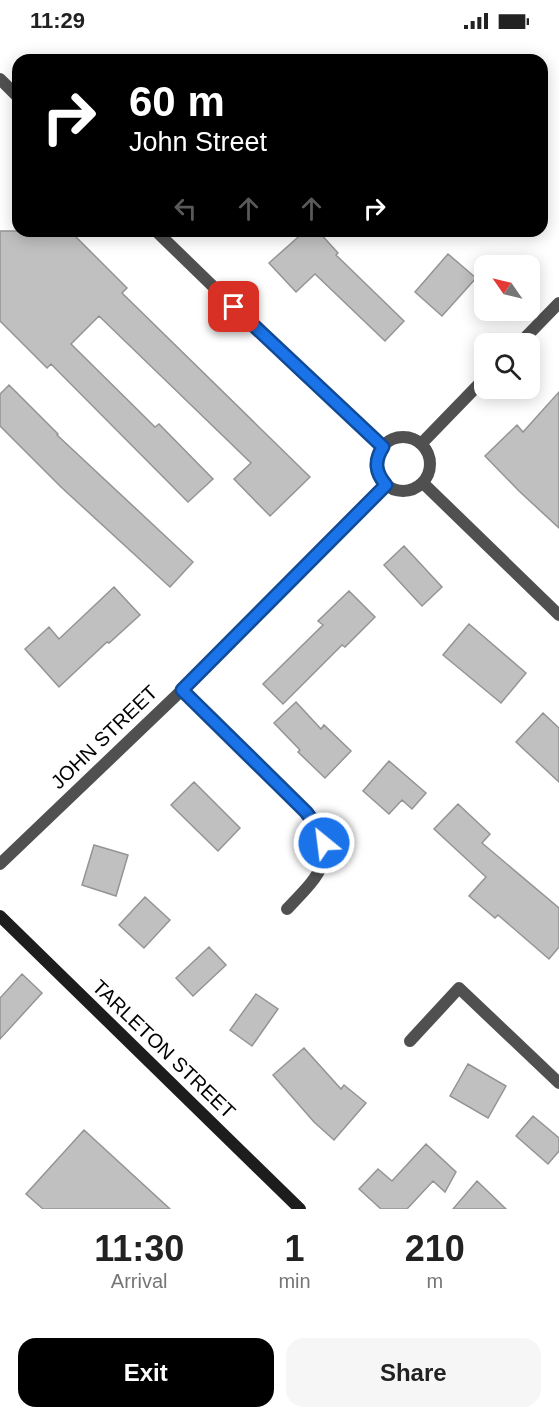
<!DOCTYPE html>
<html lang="en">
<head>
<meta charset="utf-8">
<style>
  :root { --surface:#fff; --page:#f6f6f6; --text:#222; --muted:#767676; --accent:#000 }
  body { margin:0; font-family:Helvetica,sans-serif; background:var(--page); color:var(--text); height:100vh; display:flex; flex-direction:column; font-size:22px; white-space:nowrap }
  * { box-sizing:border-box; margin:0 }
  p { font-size:20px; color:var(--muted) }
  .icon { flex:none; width:33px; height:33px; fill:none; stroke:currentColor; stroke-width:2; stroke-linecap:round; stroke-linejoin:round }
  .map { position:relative; height:1167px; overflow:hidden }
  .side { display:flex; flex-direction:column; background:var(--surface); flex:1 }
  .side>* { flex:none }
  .top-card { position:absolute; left:12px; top:12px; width:536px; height:183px; border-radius:18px; box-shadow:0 3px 15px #0003; background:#000; color:#fff; overflow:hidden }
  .needle { width:39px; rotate:304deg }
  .tools { position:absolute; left:474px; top:213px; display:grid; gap:12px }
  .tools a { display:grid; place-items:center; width:66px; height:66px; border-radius:12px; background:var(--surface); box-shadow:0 3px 15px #0003; font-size:30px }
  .pin { position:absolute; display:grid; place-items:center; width:51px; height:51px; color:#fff; margin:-26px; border-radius:12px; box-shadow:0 3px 9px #0006 }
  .me { position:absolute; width:66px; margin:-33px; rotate:331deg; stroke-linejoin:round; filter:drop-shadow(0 0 4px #0008) }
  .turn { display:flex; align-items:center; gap:21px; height:126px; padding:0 18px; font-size:27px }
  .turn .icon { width:78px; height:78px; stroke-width:2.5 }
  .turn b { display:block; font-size:42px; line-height:51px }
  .lanes { display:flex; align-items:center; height:57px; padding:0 18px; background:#0003; justify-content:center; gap:30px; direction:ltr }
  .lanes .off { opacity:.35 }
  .eta { display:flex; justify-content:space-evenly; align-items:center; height:102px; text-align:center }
  .eta b { font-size:36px; font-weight:700; line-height:42px }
  .button { display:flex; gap:12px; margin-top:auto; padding:12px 18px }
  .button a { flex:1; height:69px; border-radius:18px; background:var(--accent); color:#fff; font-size:24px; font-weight:700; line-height:69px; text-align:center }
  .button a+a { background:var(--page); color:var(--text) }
  .status { display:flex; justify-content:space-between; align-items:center; height:42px; padding:0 30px; background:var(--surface); direction:ltr }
  .status svg { height:16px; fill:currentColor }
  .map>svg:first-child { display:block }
  .building { fill:#c0c0c0; stroke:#949494; stroke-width:1.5 }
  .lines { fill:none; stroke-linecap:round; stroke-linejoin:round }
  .street { stroke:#505050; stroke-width:12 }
  .secondary { stroke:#1d1d1d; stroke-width:12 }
  .route-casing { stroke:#114b97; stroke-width:15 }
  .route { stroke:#1a73e8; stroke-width:10 }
  .labels { text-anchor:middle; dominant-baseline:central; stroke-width:6; stroke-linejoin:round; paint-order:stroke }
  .street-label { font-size:20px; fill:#000; stroke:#fff }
</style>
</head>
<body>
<div class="status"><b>11:29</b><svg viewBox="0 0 49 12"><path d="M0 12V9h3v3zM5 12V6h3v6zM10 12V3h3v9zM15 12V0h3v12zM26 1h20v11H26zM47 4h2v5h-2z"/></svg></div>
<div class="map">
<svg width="559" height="1167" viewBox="0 0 559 1167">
  <rect width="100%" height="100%" fill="#fff"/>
  <path class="building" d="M 0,189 L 70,189 L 127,246 L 122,251 L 310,435 L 270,474 L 234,437 L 251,421 L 99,274 L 71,302 L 155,385 L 159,382 L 213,437 L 188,460 L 51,322 L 47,326 L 0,279 Z
    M 305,189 L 318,189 L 338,211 L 336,213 L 404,279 L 385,299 L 315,232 L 296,250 L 269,221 Z
    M 448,212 L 476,236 L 442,274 L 415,250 Z
    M 9,343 L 58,392 L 57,393 L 193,520 L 170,545 L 61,445 L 0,384 L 0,352 Z
    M 559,350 L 559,486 L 519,449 L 485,414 L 517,383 L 523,390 Z
    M 404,504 L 442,545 L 422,564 L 384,523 Z
    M 114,545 L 140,573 L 109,601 L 107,600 L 59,645 L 25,607 L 49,585 L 59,597 Z
    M 349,549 L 375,575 L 345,605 L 342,603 L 283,662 L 263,642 L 323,583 L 318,579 Z
    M 469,582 L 526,631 L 501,661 L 443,613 Z
    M 296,660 L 321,687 L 324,683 L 351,709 L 325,736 L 298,710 L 300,708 L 274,681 Z
    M 543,671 L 559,686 L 559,740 L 516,700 Z
    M 389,719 L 426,751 L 412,767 L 402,758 L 389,772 L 363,749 Z
    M 194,740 L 240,786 L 218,809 L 171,763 Z
    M 458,762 L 490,792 L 482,801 L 559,866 L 559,905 L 549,917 L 498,873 L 495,876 L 469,854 L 486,835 L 434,787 Z
    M 94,803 L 128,813 L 116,854 L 82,843 Z
    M 145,855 L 170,878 L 144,906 L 119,883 Z
    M 209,905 L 226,923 L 193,954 L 176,936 Z
    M 22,932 L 42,951 L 0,997 L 0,956 Z
    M 256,952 L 278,967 L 252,1004 L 230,988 Z
    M 304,1006 L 341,1047 L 344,1043 L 366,1061 L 334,1098 L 314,1080 L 273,1033 Z
    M 468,1022 L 506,1044 L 488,1076 L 450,1054 Z
    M 533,1074 L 559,1096 L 559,1109 L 548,1122 L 516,1094 Z
    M 84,1088 L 170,1167 L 43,1167 L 26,1152 Z
    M 426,1102 L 456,1130 L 445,1150 L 433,1139 L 407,1167 L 381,1167 L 359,1147 L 378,1127 L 392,1139 Z
    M 477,1139 L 506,1167 L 453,1167 Z"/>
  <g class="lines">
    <path class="street" d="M 0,37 L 18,55
      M 156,189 L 296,325 L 383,405
      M 519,302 L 559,261
      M376 422a27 27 0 1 1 54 0a27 27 0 1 1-54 0Z
      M 421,402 L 484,337
      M 423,441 L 559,573
      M 182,648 L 306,770 C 341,813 321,832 287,867
      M 0,822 L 182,648 L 386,443
      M 410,999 L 459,946 L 559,1041"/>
    <path class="secondary" d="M 0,874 L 300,1167"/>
  </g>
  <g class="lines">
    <g class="route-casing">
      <path id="route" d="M 234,265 L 383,405 C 374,419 375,430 386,443 L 182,648 L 306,770 L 322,792 L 324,801"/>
    </g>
    <use href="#route" class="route"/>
  </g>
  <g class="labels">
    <g class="street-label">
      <text transform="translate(104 695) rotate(-44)">JOHN STREET</text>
      <text transform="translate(164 1007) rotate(44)">TARLETON STREET</text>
    </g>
  </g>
</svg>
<div class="tools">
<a><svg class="needle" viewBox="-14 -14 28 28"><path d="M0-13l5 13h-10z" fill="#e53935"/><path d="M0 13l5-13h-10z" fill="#767676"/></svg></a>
<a><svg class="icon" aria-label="search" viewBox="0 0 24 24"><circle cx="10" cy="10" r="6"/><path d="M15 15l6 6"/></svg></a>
</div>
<div class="pin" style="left:234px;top:265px;background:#d93025"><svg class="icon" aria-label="arrive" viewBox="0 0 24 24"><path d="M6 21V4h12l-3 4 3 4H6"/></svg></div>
<svg class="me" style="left:324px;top:801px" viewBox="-20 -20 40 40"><circle r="17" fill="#1a73e8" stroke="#fff" stroke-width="3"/><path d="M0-11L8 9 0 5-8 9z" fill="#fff"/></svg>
<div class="top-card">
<div class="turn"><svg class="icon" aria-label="right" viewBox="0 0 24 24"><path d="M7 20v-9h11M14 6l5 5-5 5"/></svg><div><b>60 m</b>John Street</div></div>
<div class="lanes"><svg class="icon off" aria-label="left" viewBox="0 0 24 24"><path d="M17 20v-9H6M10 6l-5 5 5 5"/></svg><svg class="icon off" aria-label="ahead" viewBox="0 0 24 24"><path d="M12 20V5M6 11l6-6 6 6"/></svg><svg class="icon off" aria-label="ahead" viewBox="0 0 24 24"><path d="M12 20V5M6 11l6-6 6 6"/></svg><svg class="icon" aria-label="right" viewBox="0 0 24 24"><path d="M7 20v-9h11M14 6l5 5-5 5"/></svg></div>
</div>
</div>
<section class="side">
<div class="eta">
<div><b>11:30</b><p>Arrival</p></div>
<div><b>1</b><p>min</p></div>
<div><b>210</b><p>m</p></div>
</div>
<div class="button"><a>Exit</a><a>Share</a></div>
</section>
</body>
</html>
